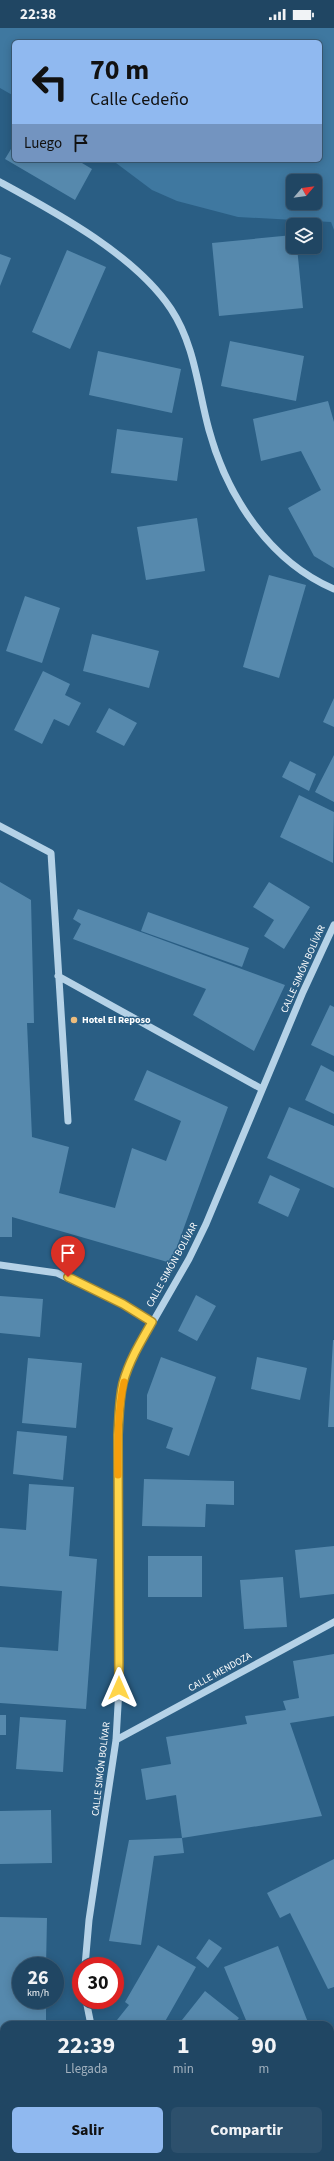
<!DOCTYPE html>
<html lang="es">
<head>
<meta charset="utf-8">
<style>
  :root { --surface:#204663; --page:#2d506c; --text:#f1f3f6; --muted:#a2b1be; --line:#3d5e78; --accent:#90b9f0 }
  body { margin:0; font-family:"Source Sans 3",sans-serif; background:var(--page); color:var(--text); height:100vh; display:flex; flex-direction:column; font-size:15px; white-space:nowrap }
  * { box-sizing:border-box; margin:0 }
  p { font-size:13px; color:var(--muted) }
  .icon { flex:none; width:22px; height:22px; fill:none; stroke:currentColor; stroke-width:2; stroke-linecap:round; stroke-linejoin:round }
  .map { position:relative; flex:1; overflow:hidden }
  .sheet { position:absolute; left:0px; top:1993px; width:334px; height:140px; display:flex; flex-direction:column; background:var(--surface); border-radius:12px 12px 0 0; box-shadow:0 2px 10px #0003,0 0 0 1px var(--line) }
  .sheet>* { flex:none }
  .hud { position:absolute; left:12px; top:12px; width:310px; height:122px; border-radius:6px; box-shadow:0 2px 10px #0003,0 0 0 1px var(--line); background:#90b9f0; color:#111; overflow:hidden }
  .needle { width:26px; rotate:61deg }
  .tools { position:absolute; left:286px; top:146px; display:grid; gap:8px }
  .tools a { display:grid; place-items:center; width:36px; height:36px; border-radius:6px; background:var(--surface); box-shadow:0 2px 10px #0003,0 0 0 1px var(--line); font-size:20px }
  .speed { position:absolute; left:12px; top:1929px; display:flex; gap:8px; font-size:20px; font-weight:700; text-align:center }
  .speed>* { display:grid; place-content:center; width:52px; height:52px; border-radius:50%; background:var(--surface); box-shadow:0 2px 10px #0003,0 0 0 1px var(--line); line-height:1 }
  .speed small { font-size:10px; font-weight:400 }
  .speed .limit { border:6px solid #d22; background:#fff; color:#111 }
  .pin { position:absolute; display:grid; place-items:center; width:34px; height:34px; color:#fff; margin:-41px -17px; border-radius:50% 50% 50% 0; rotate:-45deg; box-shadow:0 0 4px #0007 }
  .pin .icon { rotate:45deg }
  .me { position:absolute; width:44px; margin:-22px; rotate:0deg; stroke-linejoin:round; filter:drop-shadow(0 0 3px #0008) }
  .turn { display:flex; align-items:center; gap:14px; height:84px; padding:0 12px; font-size:18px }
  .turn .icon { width:52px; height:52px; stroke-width:2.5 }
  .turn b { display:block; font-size:28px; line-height:34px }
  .then { display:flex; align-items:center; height:38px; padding:0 12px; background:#0003; gap:8px; font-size:15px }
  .eta { display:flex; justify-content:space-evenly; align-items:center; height:68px; text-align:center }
  .eta b { font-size:24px; font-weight:700; line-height:28px }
  .action { display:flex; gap:8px; margin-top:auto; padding:8px 12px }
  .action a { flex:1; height:46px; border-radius:6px; background:var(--accent); color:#111; font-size:16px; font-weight:700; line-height:46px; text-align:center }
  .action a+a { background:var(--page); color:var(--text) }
  .status { display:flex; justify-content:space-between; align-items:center; height:28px; padding:0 20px; background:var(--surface); direction:ltr }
  .status svg { height:11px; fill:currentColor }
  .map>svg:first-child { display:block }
  .green { fill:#3f78a0; fill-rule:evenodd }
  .building { fill:#5689ad }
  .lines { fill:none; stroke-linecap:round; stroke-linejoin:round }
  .path { stroke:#b5d2e7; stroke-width:2.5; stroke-dasharray:2 3; stroke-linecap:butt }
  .minor { stroke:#b5d2e7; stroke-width:7 }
  .route-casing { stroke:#a68a30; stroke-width:10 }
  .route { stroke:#ffd54a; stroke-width:7 }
  .slow { stroke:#f59e0b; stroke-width:7 }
  .poi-dot { fill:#edbd7d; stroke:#2a5e84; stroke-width:1.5 }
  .labels { text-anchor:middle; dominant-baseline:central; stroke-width:3; stroke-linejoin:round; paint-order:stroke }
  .street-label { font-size:10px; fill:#fff; stroke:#2a5e84 }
  .poi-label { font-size:10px; font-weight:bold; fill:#fff; stroke:#2a5e84; text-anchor:start }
</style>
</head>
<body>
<div class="status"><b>22:38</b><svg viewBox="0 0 49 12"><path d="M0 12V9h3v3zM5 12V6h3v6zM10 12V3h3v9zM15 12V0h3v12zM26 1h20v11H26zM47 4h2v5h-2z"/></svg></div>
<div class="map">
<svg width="334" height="2133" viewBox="0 0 334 2133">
  <rect width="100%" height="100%" fill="#2a5e84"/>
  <path class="green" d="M 0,0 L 334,0 L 334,202 L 331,194 L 238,189 L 177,173 L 152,162 L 112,132 L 320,132 L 320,14 L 14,14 L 14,68 L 0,60 ZM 293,153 L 315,153 L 315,175 L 293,175 Z
    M 136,2129 L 319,2129 L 330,2133 L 137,2133 Z"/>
  <path class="building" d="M 14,116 L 14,132 L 77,132 L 92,141 L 75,172 L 5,131 Z
    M 293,207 L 293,219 L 297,219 L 303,280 L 219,288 L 212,215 Z
    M 67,222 L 106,239 L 70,321 L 32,304 Z
    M 0,226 L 11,230 L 0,258 Z
    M 230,313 L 304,328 L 296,373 L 221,358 Z
    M 98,323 L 181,341 L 172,385 L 89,367 Z
    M 328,373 L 334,394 L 334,540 L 314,528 L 288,480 L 321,462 L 301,423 L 261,433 L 253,391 Z
    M 117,401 L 183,410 L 177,453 L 111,445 Z
    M 197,490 L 205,543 L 146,552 L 137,499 Z
    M 269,547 L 306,557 L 279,650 L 243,639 Z
    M 25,568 L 60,580 L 42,635 L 6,623 Z
    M 92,606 L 159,623 L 149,660 L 83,643 Z
    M 43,643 L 70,656 L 65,667 L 81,675 L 69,698 L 54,691 L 42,716 L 14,702 Z
    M 334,670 L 334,699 L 323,694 Z
    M 109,680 L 137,695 L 124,718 L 96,704 Z
    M 334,727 L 334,774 L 315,764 Z
    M 290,733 L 316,746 L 309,763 L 282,749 Z
    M 299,767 L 334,784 L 333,835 L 280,809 Z
    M 0,854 L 31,872 L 34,995 L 27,995 L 32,1109 L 69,1119 L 59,1165 L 115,1180 L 132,1120 L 166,1133 L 181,1093 L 134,1072 L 147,1042 L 228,1079 L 171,1235 L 12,1189 L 12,1209 L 0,1209 Z
    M 269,854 L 310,879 L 284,921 L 264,908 L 274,892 L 253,879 Z
    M 78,881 L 285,957 L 254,1023 L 193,987 L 206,961 L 73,911 L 81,896 L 73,891 Z
    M 148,884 L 249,920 L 242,939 L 141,903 Z
    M 330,977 L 334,979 L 334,1028 L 311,1017 Z
    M 321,1037 L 334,1044 L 334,1086 L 305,1072 Z
    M 289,1079 L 334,1098 L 334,1160 L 267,1130 Z
    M 270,1147 L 300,1161 L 288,1189 L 258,1175 Z
    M 196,1267 L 216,1278 L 197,1313 L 178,1303 Z
    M 0,1268 L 43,1271 L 40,1309 L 0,1305 Z
    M 333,1312 L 334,1312 L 334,1399 L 328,1399 Z
    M 161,1329 L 216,1349 L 189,1428 L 166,1420 L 173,1400 L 147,1391 L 147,1367 Z
    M 257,1329 L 307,1340 L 300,1372 L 251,1361 Z
    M 28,1330 L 82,1335 L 76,1400 L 22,1395 Z
    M 17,1403 L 67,1408 L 63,1452 L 13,1446 Z
    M 144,1451 L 234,1453 L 234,1477 L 206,1476 L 205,1499 L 142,1498 Z
    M 29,1456 L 74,1459 L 69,1528 L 97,1531 L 86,1681 L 0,1675 L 0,1619 L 58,1623 L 62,1563 L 0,1558 L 0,1500 L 26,1502 Z
    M 334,1518 L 334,1566 L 300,1570 L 295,1522 Z
    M 148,1528 L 202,1528 L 202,1569 L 148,1569 Z
    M 283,1549 L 287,1599 L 244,1601 L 240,1552 Z
    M 334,1626 L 334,1688 L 290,1695 L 322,1788 L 182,1810 L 176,1767 L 146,1772 L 141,1741 L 171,1736 L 166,1709 L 247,1696 L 245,1688 L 286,1682 L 283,1673 L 299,1670 L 293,1633 Z
    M 0,1687 L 6,1687 L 6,1707 L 0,1707 Z
    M 20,1689 L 66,1692 L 63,1744 L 16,1741 Z
    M 51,1782 L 52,1835 L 0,1836 L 0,1783 Z
    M 182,1810 L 184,1825 L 154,1828 L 141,1917 L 109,1913 L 129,1812 Z
    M 334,1831 L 334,1959 L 328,1961 L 290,1885 L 280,1890 L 267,1865 Z
    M 0,1889 L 47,1890 L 46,1938 L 21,1938 L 21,1972 L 46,1972 L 46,1997 L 4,1997 L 4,2108 L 0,2109 Z
    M 209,1911 L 222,1920 L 208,1940 L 196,1930 Z
    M 158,1917 L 196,1939 L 163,1997 L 157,1993 L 154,1997 L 123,1997 L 117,1992 L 129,1977 L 125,1974 Z
    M 278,1918 L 309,1997 L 248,1997 L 224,1939 Z
    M 205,1963 L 239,1990 L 233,1997 L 178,1997 Z"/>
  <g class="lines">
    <path class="path" d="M 330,2088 L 334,2086"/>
    <path class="minor" d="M 0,154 C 57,185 135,227 171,281 C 195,317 198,362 209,402 C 227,468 269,533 334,561
      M 0,798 L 51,825 L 68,1093
      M 58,948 L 262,1061
      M 0,1237 L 57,1245 L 123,1276 L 152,1294
      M 116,1712 L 334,1594
      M 85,1938 L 89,1892 L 116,1712 L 119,1660 L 118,1407 L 120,1371 L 123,1354 L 131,1332 L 189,1231 L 206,1196 L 303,964 L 334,897
      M 86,1972 L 91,1997
      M 0,2128 L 4,2126
      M 136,2129 L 137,2133
      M 302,2129 L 312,2133"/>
  </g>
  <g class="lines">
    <g class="route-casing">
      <path id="route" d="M 68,1249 L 123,1276 L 152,1294 C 141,1313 129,1333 123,1355 C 119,1372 119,1390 118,1407 L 119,1660"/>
    </g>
    <use href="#route" class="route"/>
    <path class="slow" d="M 118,1447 C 118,1416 117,1384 124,1354"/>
  </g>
  <circle class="poi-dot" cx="74" cy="992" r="4"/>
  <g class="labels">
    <g class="street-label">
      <text transform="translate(303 941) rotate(-66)">CALLE SIMÓN BOLÍVAR</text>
      <text transform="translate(172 1237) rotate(-61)">CALLE SIMÓN BOLÍVAR</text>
      <text transform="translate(220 1644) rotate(-29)">CALLE MENDOZA</text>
      <text transform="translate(101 1741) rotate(-83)">CALLE SIMÓN BOLÍVAR</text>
    </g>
    <g class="poi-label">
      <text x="82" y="992">Hotel El Reposo</text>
    </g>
  </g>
</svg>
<div class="tools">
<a><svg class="needle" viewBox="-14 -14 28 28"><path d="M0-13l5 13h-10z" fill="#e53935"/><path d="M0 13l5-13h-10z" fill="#a2b1be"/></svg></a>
<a><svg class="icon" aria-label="layers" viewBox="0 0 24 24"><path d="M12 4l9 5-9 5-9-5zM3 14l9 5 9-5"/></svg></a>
</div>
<div class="speed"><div>26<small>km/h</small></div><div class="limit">30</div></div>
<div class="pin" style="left:68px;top:1249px;background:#d93025"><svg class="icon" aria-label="arrive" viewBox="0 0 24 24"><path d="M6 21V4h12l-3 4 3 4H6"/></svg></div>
<svg class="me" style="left:119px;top:1660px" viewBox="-20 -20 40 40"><path d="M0-17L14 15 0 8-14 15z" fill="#ffd54a" stroke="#fff" stroke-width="4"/></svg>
<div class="hud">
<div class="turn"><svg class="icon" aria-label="left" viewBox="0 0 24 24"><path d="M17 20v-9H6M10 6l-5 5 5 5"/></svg><div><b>70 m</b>Calle Cedeño</div></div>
<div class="then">Luego<svg class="icon" aria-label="arrive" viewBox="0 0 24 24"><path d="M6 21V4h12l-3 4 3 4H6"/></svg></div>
</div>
<section class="sheet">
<div class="eta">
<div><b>22:39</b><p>Llegada</p></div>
<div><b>1</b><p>min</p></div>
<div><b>90</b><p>m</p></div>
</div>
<div class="action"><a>Salir</a><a>Compartir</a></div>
</section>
</div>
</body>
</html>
